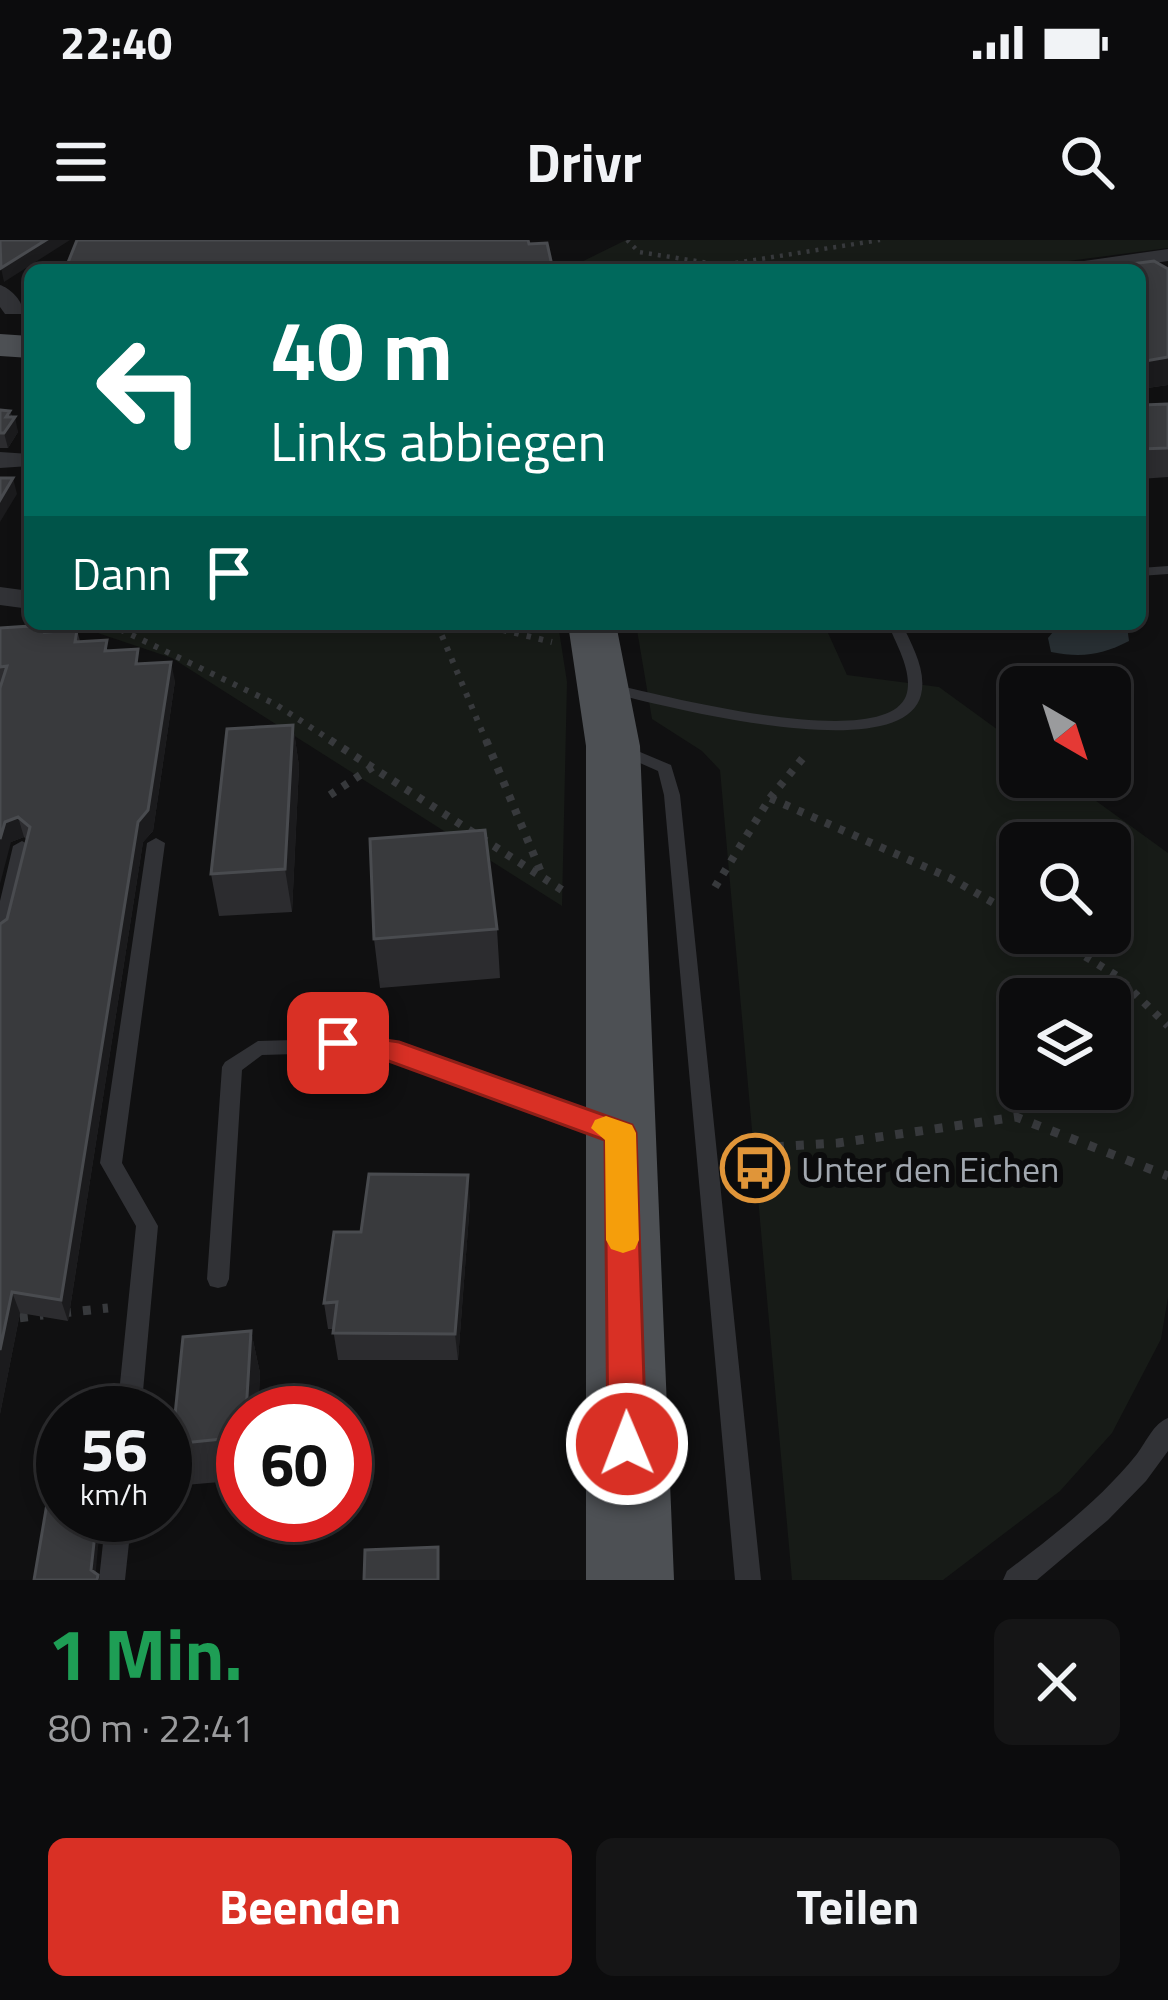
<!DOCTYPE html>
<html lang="de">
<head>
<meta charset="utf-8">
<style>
  :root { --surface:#0c0c0d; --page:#151516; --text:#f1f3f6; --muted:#9a9b9d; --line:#2c2c2e; --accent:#d93025 }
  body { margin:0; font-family:"Titillium Web",sans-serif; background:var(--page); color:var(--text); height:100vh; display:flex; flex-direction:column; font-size:45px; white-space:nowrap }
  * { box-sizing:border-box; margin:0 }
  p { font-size:39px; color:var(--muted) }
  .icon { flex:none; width:66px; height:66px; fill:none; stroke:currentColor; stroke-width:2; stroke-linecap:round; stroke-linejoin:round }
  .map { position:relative; height:1340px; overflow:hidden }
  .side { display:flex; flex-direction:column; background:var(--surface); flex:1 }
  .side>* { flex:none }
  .hud { position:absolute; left:24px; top:24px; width:1122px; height:366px; border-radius:18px; box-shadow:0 6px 18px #0003,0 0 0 3px var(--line); background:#00695c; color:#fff; overflow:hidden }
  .needle { width:78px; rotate:141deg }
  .controls { position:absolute; left:999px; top:426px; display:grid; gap:24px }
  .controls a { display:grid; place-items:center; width:132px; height:132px; border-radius:18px; background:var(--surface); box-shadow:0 6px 18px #0003,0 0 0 3px var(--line); font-size:60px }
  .speed { position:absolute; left:36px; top:1146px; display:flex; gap:24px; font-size:60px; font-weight:700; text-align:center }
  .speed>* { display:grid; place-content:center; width:156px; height:156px; border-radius:50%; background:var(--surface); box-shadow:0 6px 18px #0003,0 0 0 3px var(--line); line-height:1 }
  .speed small { font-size:30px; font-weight:400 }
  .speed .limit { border:18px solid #d22; background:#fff; color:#111 }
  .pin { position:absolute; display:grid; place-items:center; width:102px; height:102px; color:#fff; margin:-51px; border-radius:24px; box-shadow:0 6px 18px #0006 }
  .me { position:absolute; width:132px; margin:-66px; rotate:359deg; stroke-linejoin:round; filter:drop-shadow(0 0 9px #0008) }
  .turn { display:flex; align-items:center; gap:42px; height:252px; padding:0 48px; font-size:54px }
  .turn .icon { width:156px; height:156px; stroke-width:2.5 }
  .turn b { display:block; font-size:84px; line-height:102px }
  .then { display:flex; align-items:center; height:114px; padding:0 48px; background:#0003; gap:24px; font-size:45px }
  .round { display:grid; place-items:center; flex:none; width:126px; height:126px; border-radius:18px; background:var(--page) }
  .summary { display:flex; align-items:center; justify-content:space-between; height:204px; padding:0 48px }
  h1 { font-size:72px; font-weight:700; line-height:90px; color:#1e9e55 }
  .cta { display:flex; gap:24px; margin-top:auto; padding:24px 48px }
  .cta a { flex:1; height:138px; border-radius:18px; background:var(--accent); color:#fff; font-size:48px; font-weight:700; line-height:138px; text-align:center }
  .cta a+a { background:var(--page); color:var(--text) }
  .status { display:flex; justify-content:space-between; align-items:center; height:84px; padding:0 60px; background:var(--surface); direction:ltr }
  .status svg { height:33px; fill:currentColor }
  header { display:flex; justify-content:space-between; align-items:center; height:156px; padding:0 48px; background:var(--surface); font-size:54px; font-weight:700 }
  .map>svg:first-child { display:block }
  .green { fill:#171b17; fill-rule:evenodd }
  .water { fill:#282f33 }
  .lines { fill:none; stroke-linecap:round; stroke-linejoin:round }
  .path-far3 { stroke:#37393c; stroke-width:4.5; stroke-dasharray:3 6; stroke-linecap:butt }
  .path-far2 { stroke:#37393c; stroke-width:6; stroke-dasharray:4.5 8; stroke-linecap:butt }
  .path-far1 { stroke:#37393c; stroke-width:8; stroke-dasharray:6 9; stroke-linecap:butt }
  .path { stroke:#37393c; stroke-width:9; stroke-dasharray:8 12; stroke-linecap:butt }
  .lane { fill:#313236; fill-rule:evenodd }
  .street { fill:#313236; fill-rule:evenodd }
  .primary { fill:#4d5054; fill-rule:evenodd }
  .wall { fill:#2c2c2f }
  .shaded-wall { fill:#1b1b1d }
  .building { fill:#393a3d; stroke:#494b4f; stroke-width:3 }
  .route { fill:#d93025; stroke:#8d1f18; stroke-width:3 }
  .slow { fill:#f59e0b }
  .labels { text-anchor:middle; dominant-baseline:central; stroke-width:12; stroke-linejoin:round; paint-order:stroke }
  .poi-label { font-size:36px; fill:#a2a8b0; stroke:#0b0b0c; text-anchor:start }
</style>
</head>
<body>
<div class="status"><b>22:40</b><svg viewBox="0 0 49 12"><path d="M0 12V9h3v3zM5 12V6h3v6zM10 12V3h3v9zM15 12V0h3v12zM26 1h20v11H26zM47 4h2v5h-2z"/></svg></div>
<header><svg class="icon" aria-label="menu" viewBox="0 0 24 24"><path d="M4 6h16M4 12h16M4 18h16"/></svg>Drivr<svg class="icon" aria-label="search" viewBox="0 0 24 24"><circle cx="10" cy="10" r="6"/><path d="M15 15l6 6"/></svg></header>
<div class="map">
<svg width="1168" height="1340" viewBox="0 0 1168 1340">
  <rect width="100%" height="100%" fill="#101011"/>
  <path class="green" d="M 626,0 L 1168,0 L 1168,8 L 999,30 L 565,30 Z
    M 71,384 L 558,384 L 567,442 L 562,666 L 172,418 Z
    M 636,384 L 824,384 L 847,435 L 939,447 L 1020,506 L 1020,537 L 1063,537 L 1168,613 L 1168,1057 L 1161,1099 L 1112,1193 L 1060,1251 L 943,1340 L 792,1340 L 720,530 L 702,511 L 652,479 ZM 1020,603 L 1110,603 L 1110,693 L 1020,693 ZM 1020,759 L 1110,759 L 1110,849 L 1020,849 Z"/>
  <path class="water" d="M 1067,384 L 1119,384 L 1127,386 L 1129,401 C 1102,415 1082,418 1051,412 L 1048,398 L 1058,386 Z"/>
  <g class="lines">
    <path class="path-far3" d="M 627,0 L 639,12 L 709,23
      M 691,30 L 880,0"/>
    <path class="path-far2" d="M 109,384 L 275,464 L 335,503
      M 437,384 L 487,503
      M 478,384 L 552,402"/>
    <path class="path-far1" d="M 330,500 L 562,650
      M 486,500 L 543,637
      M 330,555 L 374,526
      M 770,558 L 807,513
      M 715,647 L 770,558 L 950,638 L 1020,678
      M 1047,693 L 1117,736 L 1168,786"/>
    <path class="path" d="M 736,909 L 838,903 L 1016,877 L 1168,936
      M 63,1073 L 108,1068
      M 0,1080 L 43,1075"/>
    <path class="lane" d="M 1168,326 L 1168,334 L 1140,336 L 1140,328 Z
      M 888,384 L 902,384 C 912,405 927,431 921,455 C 902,530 656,464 603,451 L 600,448 L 608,443 C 657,454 883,514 906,456 C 914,433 896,404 888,384 Z
      M 621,504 L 671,525 L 680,555 L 761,1340 L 735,1340 L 664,555 L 658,531 L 615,512 L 613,509 Z
      M 156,598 L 165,603 L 122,923 L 158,986 L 141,1173 L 117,1173 L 136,986 L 100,923 L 147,603 Z
      M 22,601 L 31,606 L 9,699 L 0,705 L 0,661 L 13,606 Z
      M 364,798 L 396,805 L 613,882 L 616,888 L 613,894 L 606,896 L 386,817 L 364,812 L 262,815 L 242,830 L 229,1039 L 226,1046 L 218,1048 L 210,1046 L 207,1039 L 222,827 L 225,822 L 258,801 Z
      M 1168,1178 L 1168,1211 L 1146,1241 L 1108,1280 L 1037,1340 L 1003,1340 L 1007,1331 C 1053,1296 1100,1260 1137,1214 C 1147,1201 1153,1184 1168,1178 Z
      M 106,1275 L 132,1275 L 125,1340 L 99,1340 Z"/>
    <path class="street" d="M 1168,9 L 1168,21 L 1107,30 L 1052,30 L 1063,24 Z
      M 0,45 C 10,48 27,64 21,74 L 5,74 L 0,67 Z
      M 0,212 L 30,214 L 30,226 L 0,228 Z
      M 0,347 L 30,351 L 30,369 L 0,365 Z"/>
    <path class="primary" d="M 0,94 L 30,96 L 30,118 L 0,116 Z
      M 568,384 L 616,384 L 640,506 L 674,1340 L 586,1340 L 586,506 Z"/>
  </g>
  <path class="wall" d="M 1168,29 L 1168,145 L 1141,149 L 1143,165 L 1168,164 L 1168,237 L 1140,239 L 1140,30 Z
    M 0,170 L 10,171 L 18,192 L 8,208 L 0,208 Z
    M 47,385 L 48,392 L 77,390 L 80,401 L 110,410 L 175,441 L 153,591 L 143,602 L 68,1081 L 20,1073 L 0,1174 L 7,679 L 26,599 L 24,597 L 11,602 L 0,447 L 0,388 Z
    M 293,485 L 299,526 L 292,672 L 219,676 L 211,634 Z
    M 497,689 L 500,738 L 380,748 L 374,699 Z
    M 470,962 L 458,1120 L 338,1120 L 333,1089 L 328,1089 L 324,1063 L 361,992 Z
    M 251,1091 L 260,1133 L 258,1173 L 243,1173 L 243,1240 L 185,1245 L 172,1204 Z"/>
  <path class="shaded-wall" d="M 46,0 L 70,0 L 4,42 L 1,28 Z
    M 1168,117 L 1168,145 L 1140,149 L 1140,122 Z
    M 10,171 L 12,180 L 15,177 L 18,192 L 8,208 L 4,193 L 6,177 Z
    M 13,238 L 17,254 L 0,282 L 0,260 Z
    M 171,422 L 175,441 L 153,591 L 143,602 L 68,1081 L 61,1060 L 138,582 Z
    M 293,485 L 299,526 L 292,672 L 285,629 Z
    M 18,577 L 24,597 L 11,602 L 0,644 L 0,599 L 5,582 Z
    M 468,935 L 470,962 L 458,1120 L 455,1094 Z
    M 12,1052 L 20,1073 L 0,1174 L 0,1110 Z
    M 251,1091 L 260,1133 L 258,1173 L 246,1173 Z
    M 97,1275 L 101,1275 L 95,1340 L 91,1330 Z"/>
  <path class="building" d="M 0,0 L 46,0 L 1,28 Z
    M 77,0 L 528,0 L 529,4 L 547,3 L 553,30 L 65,30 Z
    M 1154,21 L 1168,29 L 1168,117 L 1140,122 L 1140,30 L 1085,30 Z
    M 1140,142 L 1143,165 L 1168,164 L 1168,208 L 1140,209 Z
    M 0,170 L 10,171 L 6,177 L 15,177 L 4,193 L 0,193 Z
    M 0,238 L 13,238 L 0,260 Z
    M 47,385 L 45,392 L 77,390 L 75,402 L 107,400 L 105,411 L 138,409 L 136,424 L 171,422 L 148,570 L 138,582 L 61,1060 L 12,1052 L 0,1110 L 0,684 L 7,679 L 30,587 L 18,577 L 5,582 L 0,599 L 0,448 L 7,426 L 0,427 L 0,388 Z
    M 293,485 L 285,629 L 211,634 L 227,489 Z
    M 485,590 L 497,689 L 374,699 L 370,599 Z
    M 369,934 L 468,935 L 455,1094 L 333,1093 L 337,1062 L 324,1063 L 334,992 L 361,992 Z
    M 251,1091 L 246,1173 L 243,1173 L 243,1197 L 172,1204 L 183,1097 Z
    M 63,1245 L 63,1275 L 97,1275 L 91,1330 L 98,1335 L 97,1340 L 34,1340 L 50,1246 Z
    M 438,1307 L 438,1340 L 364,1340 L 365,1310 Z"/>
  <path class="route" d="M 338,793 L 399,802 L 632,885 L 636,893 L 646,1204 L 640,1217 L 627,1221 L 614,1217 L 608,1204 L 605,900 L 386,820 L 328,811 L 323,803 L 328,796 Z"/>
  <path class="slow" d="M 606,876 L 632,885 L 636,893 L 639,1000 L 635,1009 L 623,1013 L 611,1009 L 606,1000 L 605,900 L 591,888 L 595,880 Z"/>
  <defs>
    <g id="bus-ring" transform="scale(3.45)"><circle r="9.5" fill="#0b0b0c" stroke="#e09539" stroke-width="1.5"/><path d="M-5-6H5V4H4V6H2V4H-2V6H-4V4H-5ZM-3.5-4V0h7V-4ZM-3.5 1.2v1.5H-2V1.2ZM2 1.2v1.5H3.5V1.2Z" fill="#e09539"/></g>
  </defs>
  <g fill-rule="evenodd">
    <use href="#bus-ring" x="755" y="928"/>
  </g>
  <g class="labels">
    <g class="poi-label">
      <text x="801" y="928">Unter den Eichen</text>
    </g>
  </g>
</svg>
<div class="controls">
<a><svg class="needle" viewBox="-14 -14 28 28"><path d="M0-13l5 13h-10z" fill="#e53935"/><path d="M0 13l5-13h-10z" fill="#9a9b9d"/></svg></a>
<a><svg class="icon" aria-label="search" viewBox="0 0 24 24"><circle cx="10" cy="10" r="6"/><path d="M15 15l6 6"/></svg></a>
<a><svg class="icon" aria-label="layers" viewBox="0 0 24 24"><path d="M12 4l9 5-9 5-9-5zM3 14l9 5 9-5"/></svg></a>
</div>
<div class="speed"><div>56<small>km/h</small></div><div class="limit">60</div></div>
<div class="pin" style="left:338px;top:803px;background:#d93025"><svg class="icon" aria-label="arrive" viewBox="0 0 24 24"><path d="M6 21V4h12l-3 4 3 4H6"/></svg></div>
<svg class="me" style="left:627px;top:1204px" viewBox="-20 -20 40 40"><circle r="17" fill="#d93025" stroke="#fff" stroke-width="3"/><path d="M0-11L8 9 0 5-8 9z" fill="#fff"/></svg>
<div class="hud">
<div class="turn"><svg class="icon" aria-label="left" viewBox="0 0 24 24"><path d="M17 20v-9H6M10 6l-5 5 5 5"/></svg><div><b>40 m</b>Links abbiegen</div></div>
<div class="then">Dann<svg class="icon" aria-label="arrive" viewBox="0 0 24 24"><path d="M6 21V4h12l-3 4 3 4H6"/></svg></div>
</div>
</div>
<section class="side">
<div class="summary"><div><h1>1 Min.</h1><p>80 m · 22:41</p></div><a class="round"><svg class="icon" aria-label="close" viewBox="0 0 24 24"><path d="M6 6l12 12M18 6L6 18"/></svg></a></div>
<div class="cta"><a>Beenden</a><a>Teilen</a></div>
</section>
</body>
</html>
